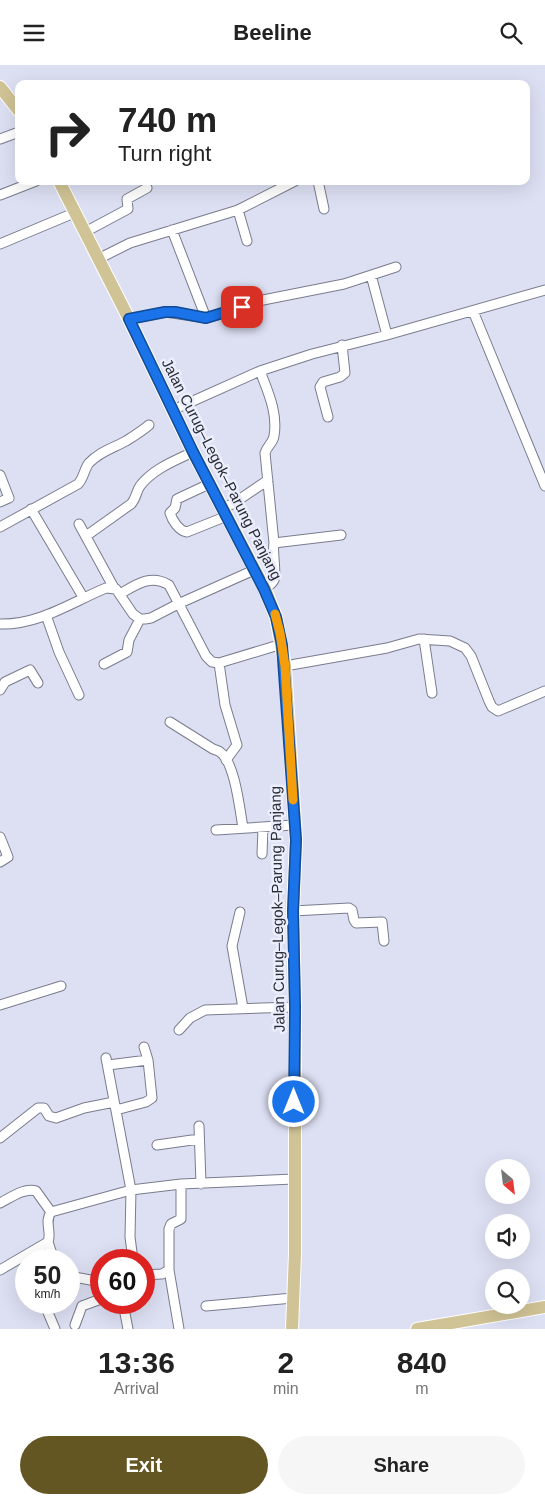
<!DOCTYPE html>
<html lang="en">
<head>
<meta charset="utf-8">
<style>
  :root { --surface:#fff; --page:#f6f6f6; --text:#222; --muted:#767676; --accent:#645623 }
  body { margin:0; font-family:Arial,sans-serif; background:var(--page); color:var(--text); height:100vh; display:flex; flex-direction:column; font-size:19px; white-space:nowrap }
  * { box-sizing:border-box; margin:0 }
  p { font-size:16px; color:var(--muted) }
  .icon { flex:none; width:28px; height:28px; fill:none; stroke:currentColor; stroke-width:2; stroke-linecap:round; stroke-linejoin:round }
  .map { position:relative; height:1264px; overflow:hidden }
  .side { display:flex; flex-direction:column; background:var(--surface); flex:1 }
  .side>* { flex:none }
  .hud { position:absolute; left:15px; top:15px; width:515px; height:105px; border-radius:10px; box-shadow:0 5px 20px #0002; background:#fff; color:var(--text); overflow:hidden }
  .needle { width:32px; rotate:152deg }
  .tools { position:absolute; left:485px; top:1094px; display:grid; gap:10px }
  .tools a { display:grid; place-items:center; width:45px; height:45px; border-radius:50%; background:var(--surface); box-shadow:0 5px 20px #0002; font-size:25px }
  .speed { position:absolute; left:15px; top:1184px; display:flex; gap:10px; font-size:25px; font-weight:700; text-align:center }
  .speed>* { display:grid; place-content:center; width:65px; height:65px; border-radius:50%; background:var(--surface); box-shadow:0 5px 20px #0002; line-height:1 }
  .speed small { font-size:12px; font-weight:400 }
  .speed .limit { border:8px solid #d22; background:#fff; color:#111 }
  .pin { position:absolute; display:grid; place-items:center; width:42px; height:42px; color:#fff; margin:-21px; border-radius:10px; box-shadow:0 2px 8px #0006 }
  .me { position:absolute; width:55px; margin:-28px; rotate:0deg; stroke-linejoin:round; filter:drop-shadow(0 0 4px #0008) }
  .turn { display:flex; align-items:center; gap:18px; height:105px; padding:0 20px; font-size:22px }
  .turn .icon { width:65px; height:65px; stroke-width:2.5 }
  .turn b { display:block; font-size:35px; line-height:42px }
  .eta { display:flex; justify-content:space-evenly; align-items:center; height:85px; text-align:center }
  .eta b { font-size:30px; font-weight:800; line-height:35px }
  .primary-button { display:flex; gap:10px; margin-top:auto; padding:10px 20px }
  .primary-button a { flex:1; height:58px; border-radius:30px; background:var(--accent); color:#fff; font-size:20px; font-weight:800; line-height:58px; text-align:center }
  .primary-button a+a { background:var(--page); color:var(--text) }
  header { display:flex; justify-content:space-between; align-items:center; height:65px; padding:0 20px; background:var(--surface); font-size:22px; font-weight:800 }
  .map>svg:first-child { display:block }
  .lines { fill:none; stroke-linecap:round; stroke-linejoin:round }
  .minor-casing { stroke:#797c8d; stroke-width:11 }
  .primary-casing { stroke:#fff; stroke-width:14 }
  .minor { stroke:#fff; stroke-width:9 }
  .primary { stroke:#d0c395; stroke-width:12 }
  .route-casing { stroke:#114b97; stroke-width:12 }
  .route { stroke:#1a73e8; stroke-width:9 }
  .slow { stroke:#f59e0b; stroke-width:9 }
  .labels { text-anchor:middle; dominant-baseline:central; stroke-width:5; stroke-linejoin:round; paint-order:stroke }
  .street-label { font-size:15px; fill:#2b2d34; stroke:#ebeefd }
</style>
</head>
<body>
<header><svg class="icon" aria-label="menu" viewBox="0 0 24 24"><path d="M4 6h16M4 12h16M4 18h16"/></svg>Beeline<svg class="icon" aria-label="search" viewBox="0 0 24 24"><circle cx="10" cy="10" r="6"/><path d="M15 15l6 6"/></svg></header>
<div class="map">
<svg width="545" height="1264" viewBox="0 0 545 1264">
  <rect width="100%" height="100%" fill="#dde0f3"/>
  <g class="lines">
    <g class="minor-casing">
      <path id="minor" d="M 0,74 L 19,67
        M 318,116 L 324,144
        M 0,130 L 36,116
        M 238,145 L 247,176
        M 172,165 L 206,253
        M 85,167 L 128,144 L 127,134 L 147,123
        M 0,179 L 74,148
        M 98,194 L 130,178 L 238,145 L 295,116
        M 371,210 L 387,270
        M 473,246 L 545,421
        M 129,254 L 165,247 L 206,253 L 242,243 L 258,236 L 344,219 L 396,202
        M 260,306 C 268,327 278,348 274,371 C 273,378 267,381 265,388 L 274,478 C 272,488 277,509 274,515 C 272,519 268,521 265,524
        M 173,345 L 260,306 L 312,289 L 387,270 L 545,225
        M 328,352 L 320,322 L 323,317 L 340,312 L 345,308 L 342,280
        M 0,410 L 9,433 L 0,437
        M 209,419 L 177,434 L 175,443 L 170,448 C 172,455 179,466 187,467 L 227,451
        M 31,444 L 83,532
        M 223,444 L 237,436 L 268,415
        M 79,459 L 114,523
        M 0,462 L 78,419 C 84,413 84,404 89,398 C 99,387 113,383 126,376 C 134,371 142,366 149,360
        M 86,471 L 131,439 C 136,434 136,427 140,421 C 153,404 174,396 193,387
        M 274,478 L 341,470
        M 120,529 C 137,519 151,509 169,520 L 206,591 L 212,597 L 219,598 L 282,579
        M 46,550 L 59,587 L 79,630
        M 0,559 C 39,560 72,537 106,523 L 116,524 L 133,549 L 140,554 L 145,554 L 151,553 L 178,539 L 254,505
        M 424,574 L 432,628
        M 219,598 L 225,640 L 237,680 L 226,695
        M 104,599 L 127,587 L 129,575 L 140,554
        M 285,601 L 387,583 L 419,574 L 450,576 L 465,583 L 471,591 L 489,636 L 492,642 L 498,646 L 545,626
        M 0,625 L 5,617 L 30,605 L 38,618
        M 170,657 L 213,684 C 215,685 218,685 220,687 C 235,697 240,746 243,763
        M 216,765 L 294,760
        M 0,772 L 8,792 L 0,797
        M 262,789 L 263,763
        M 293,846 L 349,843 L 352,845 L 354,855 L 356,858 L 382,857 L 384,876
        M 240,847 L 232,881 L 243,943
        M 0,940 L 61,921
        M 179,965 L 190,953 L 205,945 L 295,942
        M 106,993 L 131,1125 L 130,1172 L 133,1195
        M 108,1000 L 148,995
        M 116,1045 L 146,1037 L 152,1033 L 148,995 L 144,982
        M 199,1061 L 201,1119
        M 0,1073 L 38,1043 L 44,1043 L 49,1051 L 56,1053 L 84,1043 L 114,1037
        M 157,1080 L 199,1074
        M 0,1138 C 10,1133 25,1122 36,1126 L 51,1147
        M 48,1177 L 54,1195
        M 0,1205 L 48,1177 C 52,1166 44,1157 51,1147 L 131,1125 L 181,1119 L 294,1114
        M 169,1205 L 169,1164 L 171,1159 L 181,1154 L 181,1119
        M 144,1210 L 162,1209 L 169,1205 L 179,1264
        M 69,1211 L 101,1217
        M 44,1238 L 55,1264
        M 123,1238 L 128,1264
        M 206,1241 L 293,1233
        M 75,1260 L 82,1241 L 101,1234"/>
    </g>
    <g class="primary-casing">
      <path id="primary" d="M 0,22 L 19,46
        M 59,116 L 129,254 L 193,387 L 265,524 L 276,552 L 285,601 L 296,775 L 293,846 L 295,942 L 295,1189 L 292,1264
        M 417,1264 L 545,1242"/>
    </g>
    <use href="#minor" class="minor"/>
    <use href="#primary" class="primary"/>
  </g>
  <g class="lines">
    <g class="route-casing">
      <path id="route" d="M 242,242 L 206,253 L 175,247 L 165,247 L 129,254 L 193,387 L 264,524 L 276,552 L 282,580 L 293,733 L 296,775 L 293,846 L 295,942 L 294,1037"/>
    </g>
    <use href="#route" class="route"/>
    <path class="slow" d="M 275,549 L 280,568 L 285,601 L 293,735"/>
  </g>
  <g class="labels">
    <g class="street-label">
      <text transform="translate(222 404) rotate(63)">Jalan Curug–Legok–Parung Panjang</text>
      <text transform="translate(277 844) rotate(-91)">Jalan Curug–Legok–Parung Panjang</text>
    </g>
  </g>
</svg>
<div class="tools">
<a><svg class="needle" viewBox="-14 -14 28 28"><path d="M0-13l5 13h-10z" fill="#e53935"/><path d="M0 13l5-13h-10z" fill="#767676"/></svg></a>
<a><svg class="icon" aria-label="sound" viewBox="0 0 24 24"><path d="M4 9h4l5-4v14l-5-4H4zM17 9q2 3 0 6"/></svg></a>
<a><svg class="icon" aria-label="search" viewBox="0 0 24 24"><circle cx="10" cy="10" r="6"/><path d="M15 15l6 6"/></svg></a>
</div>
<div class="speed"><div>50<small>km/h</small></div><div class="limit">60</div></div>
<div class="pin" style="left:242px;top:242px;background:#d93025"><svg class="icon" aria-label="arrive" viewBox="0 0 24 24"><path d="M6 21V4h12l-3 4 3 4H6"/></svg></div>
<svg class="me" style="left:294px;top:1037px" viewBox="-20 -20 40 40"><circle r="17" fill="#1a73e8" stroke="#fff" stroke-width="3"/><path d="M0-11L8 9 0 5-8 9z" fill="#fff"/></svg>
<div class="hud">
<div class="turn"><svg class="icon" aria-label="right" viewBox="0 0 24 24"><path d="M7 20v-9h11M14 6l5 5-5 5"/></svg><div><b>740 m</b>Turn right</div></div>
</div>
</div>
<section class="side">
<div class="eta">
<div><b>13:36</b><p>Arrival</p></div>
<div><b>2</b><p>min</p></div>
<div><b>840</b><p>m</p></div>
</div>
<div class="primary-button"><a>Exit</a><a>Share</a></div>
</section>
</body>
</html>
